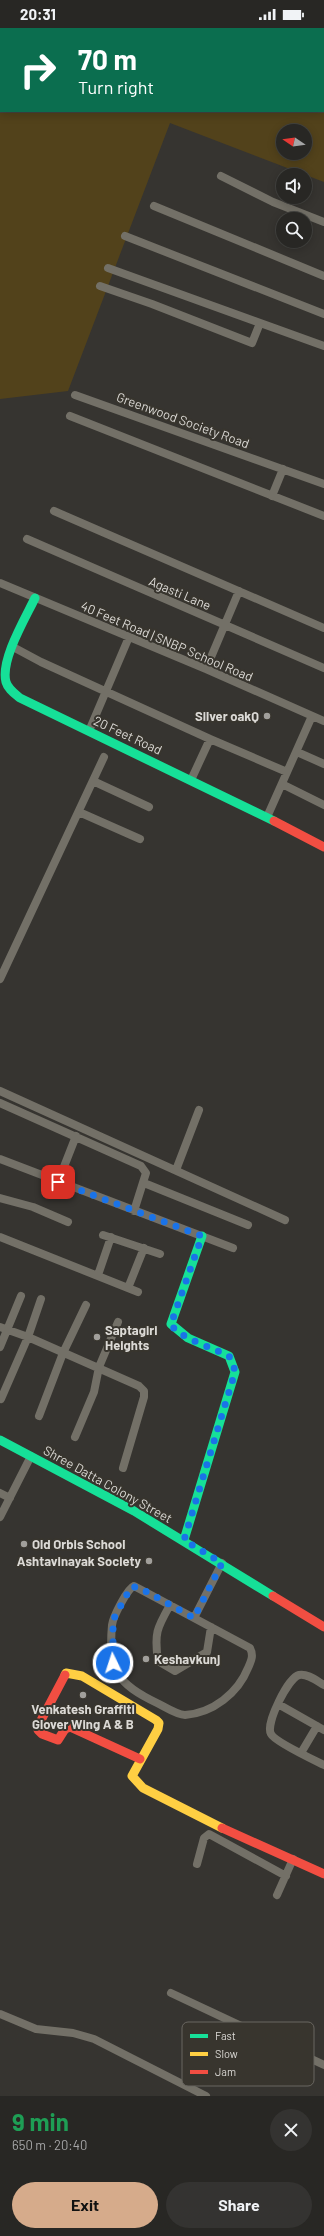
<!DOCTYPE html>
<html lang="en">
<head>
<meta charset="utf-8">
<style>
  :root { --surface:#282724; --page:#343331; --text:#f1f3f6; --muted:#a5a5a6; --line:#444441; --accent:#d6ab8b }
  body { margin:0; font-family:Barlow,sans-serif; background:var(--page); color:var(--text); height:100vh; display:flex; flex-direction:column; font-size:15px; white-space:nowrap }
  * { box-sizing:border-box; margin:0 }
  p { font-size:13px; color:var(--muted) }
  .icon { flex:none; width:22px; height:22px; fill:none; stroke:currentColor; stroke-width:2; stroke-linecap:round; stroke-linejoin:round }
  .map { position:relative; height:2068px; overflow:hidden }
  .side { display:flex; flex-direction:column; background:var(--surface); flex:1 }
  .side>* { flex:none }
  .banner { position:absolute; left:0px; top:0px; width:324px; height:84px; box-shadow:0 2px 10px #0003,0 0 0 1px var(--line); background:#0b6e4f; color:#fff; overflow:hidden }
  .needle { width:26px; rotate:283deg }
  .fabs { position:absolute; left:276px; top:96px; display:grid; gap:8px }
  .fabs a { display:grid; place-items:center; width:36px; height:36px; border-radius:50%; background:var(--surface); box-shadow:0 2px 10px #0003,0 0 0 1px var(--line); font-size:20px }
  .pin { position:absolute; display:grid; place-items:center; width:34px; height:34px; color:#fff; margin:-17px; border-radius:8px; box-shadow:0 2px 6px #0006 }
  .me { position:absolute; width:44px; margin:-22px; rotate:356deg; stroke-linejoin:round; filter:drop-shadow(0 0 3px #0008) }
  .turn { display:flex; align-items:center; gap:14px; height:84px; padding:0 12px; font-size:18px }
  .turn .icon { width:52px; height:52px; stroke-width:2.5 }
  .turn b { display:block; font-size:28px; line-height:34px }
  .round { display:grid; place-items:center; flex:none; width:42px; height:42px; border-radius:21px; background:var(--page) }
  .headline { display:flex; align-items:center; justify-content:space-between; height:68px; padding:0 12px }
  h1 { font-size:24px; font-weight:700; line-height:30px; color:#1e9e55 }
  .button { display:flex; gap:8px; margin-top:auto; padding:8px 12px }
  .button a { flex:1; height:46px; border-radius:24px; background:var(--accent); color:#111; font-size:16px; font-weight:700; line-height:46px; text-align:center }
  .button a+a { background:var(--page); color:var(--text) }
  .status { display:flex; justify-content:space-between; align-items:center; height:28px; padding:0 20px; background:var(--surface); direction:ltr }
  .status svg { height:11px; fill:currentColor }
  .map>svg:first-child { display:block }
  .green { fill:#52421b; fill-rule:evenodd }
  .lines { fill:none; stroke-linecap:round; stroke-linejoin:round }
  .street { stroke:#737067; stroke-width:8 }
  .fast { stroke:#16e098; stroke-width:9 }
  .slow { stroke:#ffcf43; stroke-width:9 }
  .jam { stroke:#f24e42; stroke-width:9 }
  .route { stroke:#1a73e8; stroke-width:7; stroke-dasharray:0 12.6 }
  .poi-dot { fill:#a19f9b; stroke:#38352e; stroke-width:1.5 }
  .labels { text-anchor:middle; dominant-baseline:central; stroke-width:4; stroke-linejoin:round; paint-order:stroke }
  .street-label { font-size:13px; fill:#dbd9d5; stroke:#38352e }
  .poi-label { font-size:13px; font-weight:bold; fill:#dbd9d5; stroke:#38352e; text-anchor:start }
  .key { fill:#38352e; stroke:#696660; stroke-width:1 }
  .key-label { font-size:11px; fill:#dbd9d5 }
</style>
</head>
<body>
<div class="status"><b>20:31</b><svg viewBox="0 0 49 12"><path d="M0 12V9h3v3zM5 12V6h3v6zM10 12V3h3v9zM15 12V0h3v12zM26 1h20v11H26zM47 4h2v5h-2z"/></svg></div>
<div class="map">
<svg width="324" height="2068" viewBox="0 0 324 2068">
  <rect width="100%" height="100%" fill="#363430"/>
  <path class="green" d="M 0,0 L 324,0 L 324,154 L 170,95 L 68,363 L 0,371 ZM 1,1 L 323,1 L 323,83 L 1,83 ZM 283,103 L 305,103 L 305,125 L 283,125 Z"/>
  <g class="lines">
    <path class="street" d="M 221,148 L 273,174 L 324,194
      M 154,178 L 324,248
      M 125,208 L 324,286
      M 108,240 L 324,318
      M 100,258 L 152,276 L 252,315 L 260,295
      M 75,367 L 324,456
      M 70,388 L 324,488
      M 272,468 L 283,441
      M 54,483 L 324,600
      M 27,511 L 324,640
      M 0,555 L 206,641 L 324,693
      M 13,619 L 41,634 L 210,711 L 287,744
      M 206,641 L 239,563
      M 89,703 L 129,609
      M 297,724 L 324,736
      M 191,752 L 210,711
      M 93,753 L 149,779
      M 282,756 L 324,777
      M 79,784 L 140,811
      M 267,789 L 312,688
      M 0,951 L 104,729
      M 0,1063 L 285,1192
      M 0,1075 L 141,1138 L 146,1145 L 134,1183
      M 0,1131 L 233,1220
      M 176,1142 L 199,1082
      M 58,1154 L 76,1108
      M 144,1155 L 248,1197
      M 0,1170 L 33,1179 L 68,1194
      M 103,1207 L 160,1226
      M 0,1209 L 138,1264
      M 98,1247 L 111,1209
      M 128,1260 L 144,1220
      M 0,1299 L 28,1309 L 139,1358 L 144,1363 L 144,1369 L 123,1440
      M 0,1319 L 21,1268
      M 1,1371 L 28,1309 L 41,1271
      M 39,1388 L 63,1325 L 86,1277
      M 75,1409 L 94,1364 L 99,1339 L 118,1294
      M 0,1465 L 10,1470
      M 0,1489 L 31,1428
      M 170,1577 C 157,1600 154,1605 158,1633 L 175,1643 L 207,1624 L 211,1599
      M 194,1590 L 250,1620 C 254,1628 251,1633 248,1640 C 238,1665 213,1685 185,1687 C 177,1687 165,1679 157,1675 C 117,1656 108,1642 112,1597 C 113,1589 127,1561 134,1558 L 194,1590 L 222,1535
      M 324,1657 C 317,1653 307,1645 299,1647 C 288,1650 265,1696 271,1706 C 275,1714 314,1732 324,1737
      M 278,1676 L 324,1702
      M 301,1725 L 317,1698
      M 197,1836 L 204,1810 L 209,1806 L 286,1848
      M 277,1867 L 293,1831
      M 171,1965 L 324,2037
      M 0,1986 L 36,2001 L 73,2005 L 94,2011 L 206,2068"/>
    <path class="fast" d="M 35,570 C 26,589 0,632 6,654 C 8,661 14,665 20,670 L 274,793
      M 0,1412 L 134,1483 L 273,1568
      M 184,1512 L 235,1344 L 229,1328 L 188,1310 L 171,1296 L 202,1208"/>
    <path class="slow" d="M 65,1647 L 66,1645 L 82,1648 L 156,1692 L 159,1695 L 158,1701 L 132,1748 L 143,1760 L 222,1800"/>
    <path class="jam" d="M 274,793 L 324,819
      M 273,1568 L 324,1599
      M 65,1647 L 38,1698 L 38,1702 L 42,1706 L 58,1712 L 65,1701 L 70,1699 L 140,1731
      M 222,1800 L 324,1846"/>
  </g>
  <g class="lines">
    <path class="route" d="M 58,1154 L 202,1208 L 171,1296 C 177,1309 215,1321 229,1328 L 233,1335 L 235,1344 L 184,1512 L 222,1535 L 194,1590 L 138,1559 L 131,1559 L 113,1592 L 113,1635"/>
  </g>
  <g class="poi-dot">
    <circle cx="267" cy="688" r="4"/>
    <circle cx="97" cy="1309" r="4"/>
    <circle cx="24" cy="1516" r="4"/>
    <circle cx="149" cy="1533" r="4"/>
    <circle cx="146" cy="1631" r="4"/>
    <circle cx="83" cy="1667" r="4"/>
  </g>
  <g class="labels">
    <g class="street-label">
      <text transform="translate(183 392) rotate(20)">Greenwood Society Road</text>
      <text transform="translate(180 565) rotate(23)">Agasti Lane</text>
      <text transform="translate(167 613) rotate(23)">40 Feet Road | SNBP School Road</text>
      <text transform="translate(128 707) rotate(25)">20 Feet Road</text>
      <text transform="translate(108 1456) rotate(29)">Shree Datta Colony Street</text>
    </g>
    <g class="poi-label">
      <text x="259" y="688" text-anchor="end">Silver oakQ</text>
      <text x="105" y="1302">Saptagiri<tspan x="105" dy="15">Heights</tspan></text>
      <text x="32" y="1516">Old Orbis School</text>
      <text x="141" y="1533" text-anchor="end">Ashtavinayak Society</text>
      <text x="154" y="1631">Keshavkunj</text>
      <text x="83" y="1681" text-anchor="middle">Venkatesh Graffiti<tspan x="83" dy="15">Glover Wing A &amp; B</tspan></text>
    </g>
  </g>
  <rect x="182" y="1994" width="132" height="64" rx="6" class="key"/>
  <rect x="190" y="2006" width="18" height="4" fill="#16e098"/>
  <rect x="190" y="2024" width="18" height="4" fill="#ffcf43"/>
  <rect x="190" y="2042" width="18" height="4" fill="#f24e42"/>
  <g class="key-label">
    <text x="215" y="2012">Fast</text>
    <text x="215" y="2030">Slow</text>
    <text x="215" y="2048">Jam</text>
  </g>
</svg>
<div class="fabs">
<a><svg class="needle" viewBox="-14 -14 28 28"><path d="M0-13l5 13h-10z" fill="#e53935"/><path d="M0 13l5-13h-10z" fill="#a5a5a6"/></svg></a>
<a><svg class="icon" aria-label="sound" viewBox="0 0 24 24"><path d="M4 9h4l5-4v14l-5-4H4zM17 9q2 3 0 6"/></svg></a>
<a><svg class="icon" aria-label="search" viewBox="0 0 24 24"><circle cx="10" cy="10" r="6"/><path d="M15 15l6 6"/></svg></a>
</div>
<div class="pin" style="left:58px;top:1154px;background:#d93025"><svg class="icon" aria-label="arrive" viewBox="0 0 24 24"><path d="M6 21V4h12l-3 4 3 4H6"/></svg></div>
<svg class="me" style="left:113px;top:1635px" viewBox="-20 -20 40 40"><circle r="17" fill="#1a73e8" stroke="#fff" stroke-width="3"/><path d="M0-11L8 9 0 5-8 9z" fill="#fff"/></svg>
<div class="banner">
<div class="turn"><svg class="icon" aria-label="right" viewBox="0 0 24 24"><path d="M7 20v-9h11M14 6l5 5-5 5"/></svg><div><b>70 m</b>Turn right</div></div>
</div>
</div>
<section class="side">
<div class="headline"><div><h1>9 min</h1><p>650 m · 20:40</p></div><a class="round"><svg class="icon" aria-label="close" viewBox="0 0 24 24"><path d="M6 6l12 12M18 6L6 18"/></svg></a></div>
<div class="button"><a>Exit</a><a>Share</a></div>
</section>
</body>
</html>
